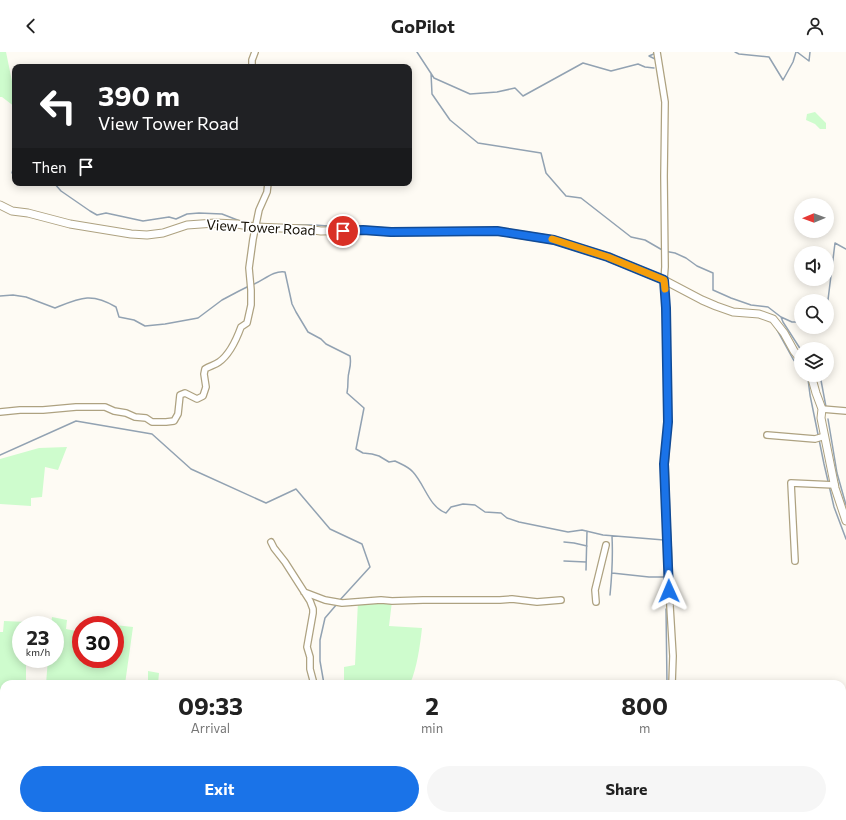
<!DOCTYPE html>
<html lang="en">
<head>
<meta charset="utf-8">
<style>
  :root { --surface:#fff; --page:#f6f6f6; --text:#222; --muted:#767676; --accent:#1a73e8 }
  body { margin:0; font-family:Commissioner,sans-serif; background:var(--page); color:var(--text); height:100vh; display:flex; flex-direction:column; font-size:15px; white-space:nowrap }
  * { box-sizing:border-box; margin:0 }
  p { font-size:13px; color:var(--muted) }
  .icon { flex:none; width:22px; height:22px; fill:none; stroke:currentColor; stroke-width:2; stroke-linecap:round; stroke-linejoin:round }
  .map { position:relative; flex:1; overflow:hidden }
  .side { position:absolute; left:0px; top:628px; width:846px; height:140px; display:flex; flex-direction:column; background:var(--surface); border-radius:12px 12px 0 0; box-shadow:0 2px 10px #0003 }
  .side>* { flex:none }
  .guide { position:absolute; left:12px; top:12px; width:400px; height:122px; border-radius:8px; box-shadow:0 2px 10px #0003; background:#202124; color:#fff; overflow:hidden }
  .needle { width:26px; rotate:269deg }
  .buttons { position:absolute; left:794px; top:146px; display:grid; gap:8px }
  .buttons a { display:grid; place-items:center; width:40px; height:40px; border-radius:50%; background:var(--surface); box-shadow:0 2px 10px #0003; font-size:20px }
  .speed { position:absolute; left:12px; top:564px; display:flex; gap:8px; font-size:20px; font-weight:700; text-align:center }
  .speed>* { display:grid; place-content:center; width:52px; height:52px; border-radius:50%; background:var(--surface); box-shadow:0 2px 10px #0003; line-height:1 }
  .speed small { font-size:10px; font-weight:400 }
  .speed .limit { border:6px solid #d22; background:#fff; color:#111 }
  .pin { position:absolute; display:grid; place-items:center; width:34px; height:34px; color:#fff; margin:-17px; border:2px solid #fff; border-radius:50%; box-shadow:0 1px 4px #0007 }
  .me { position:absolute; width:44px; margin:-22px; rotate:359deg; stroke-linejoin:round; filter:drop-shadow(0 0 3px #0008) }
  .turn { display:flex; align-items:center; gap:14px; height:84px; padding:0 20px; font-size:18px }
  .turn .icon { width:52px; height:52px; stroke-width:2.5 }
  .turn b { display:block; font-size:28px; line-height:34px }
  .then { display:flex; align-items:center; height:38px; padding:0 20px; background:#0003; gap:8px; font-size:15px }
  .eta { display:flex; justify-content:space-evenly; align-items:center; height:68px; text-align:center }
  .eta b { font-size:24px; font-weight:700; line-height:28px }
  .primary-button { display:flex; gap:8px; margin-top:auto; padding:8px 20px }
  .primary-button a { flex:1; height:46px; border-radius:24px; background:var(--accent); color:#fff; font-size:16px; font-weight:700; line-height:46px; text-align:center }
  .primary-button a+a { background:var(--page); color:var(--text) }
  header { display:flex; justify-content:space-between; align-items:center; height:52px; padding:0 20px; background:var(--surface); font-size:18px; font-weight:700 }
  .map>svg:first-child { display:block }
  .green { fill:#cefccd }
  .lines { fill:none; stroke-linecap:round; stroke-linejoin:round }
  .stream { stroke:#92a2b2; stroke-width:1.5 }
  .minor-casing { stroke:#aea281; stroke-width:8 }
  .tertiary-casing { stroke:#aea281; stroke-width:9 }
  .minor { stroke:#fff; stroke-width:5.5 }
  .tertiary { stroke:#fff; stroke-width:7 }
  .route-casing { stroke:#114b97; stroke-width:10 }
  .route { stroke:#1a73e8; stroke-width:7 }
  .slow { stroke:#f59e0b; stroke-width:7 }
  .labels { text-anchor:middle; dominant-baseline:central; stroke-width:3; stroke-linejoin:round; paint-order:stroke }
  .street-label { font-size:14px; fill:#151005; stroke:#fff }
</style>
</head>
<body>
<header><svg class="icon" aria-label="back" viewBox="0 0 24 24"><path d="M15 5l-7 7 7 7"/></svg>GoPilot<svg class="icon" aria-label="person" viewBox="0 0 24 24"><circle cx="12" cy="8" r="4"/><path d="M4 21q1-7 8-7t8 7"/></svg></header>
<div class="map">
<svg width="846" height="768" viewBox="0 0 846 768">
  <rect width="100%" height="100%" fill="#fefbf4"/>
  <path class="green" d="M 0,0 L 6,0 L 15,44 L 15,55 L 2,45 L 0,45 Z
    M 815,60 L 826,71 L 826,77 L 820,77 L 815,72 L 806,68 L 807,62 Z
    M 67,395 L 58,418 L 45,415 L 42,445 L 31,446 L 31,454 L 0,452 L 0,407 L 39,396 Z
    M 358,549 L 392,549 L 389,574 L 422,576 C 420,594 417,616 410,632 L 344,632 L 344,615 L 355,613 Z
    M 52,565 L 67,568 L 66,577 L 81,580 L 81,607 L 115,607 L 115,573 L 133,575 L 125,632 L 46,632 L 48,607 L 55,607 L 55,573 L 51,573 Z
    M 4,569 L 27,570 L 26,573 L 21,573 L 21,607 L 26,607 L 26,632 L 4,632 L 4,669 L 0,668 L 0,580 L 3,580 Z
    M 148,619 L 159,621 L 158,632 L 148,632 Z
    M 0,749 L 4,751 L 4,764 L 25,764 L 33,766 L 32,768 L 0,768 Z
    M 50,764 L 89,764 L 90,768 L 49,768 Z
    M 121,764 L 185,764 L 184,768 L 121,768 Z
    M 383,764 L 466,764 L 466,768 L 384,768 Z
    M 513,764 L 548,764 L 548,768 L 514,768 Z"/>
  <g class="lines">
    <path class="stream" d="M 417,0 L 434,26 L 470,42 L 497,40 L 515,36 L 523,44 L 583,11 L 611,19 L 638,12 L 645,15 L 654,16
      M 735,0 L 739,2 L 769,5 L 783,28 L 793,10 L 796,0
      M 797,0 L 809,9 L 810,0
      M 655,7 L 649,4 L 656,1
      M 431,21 L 432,42 L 450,68 L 478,91 L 541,101 L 546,121 L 566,144 L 581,146 L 631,185 L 645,188 L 664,199 L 675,201 L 686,206 L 697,214 L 713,221 L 713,238 L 731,246 L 751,253 L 768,255 L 781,265 L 783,270 L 801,298
      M 15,110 L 12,121 L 15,123
      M 54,131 L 61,139 L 90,159 L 97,163 L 106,161 L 143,169 L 169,165 L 176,167 L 187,162 L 199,161 L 222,162 L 240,169
      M 249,171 L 268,172
      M 297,173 L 315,173 L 328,174
      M 252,233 C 263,229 273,218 285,220 L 292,252 L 296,260 L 308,280 L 321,287 L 326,292 L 350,304 C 352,315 348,318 348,328 C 348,332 348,336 347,341 L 364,356 L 356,397 L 363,401 L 372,402 L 379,404 L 389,410 L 395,409 C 401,412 409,415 413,420 C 425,433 429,455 446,461 L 451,455 L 463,452 L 475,453 L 485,460 L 501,461 L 507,466 L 519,470 L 568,480 L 582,478 L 603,483 L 664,488 L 666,551
      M 0,244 L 13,243 L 26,245 L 55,256 C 80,246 91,240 116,255 L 119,265 L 134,268 L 145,274 L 165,272 L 198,266 L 222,248 L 239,239 L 249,234
      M 827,256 L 835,191 L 846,197
      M 781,265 L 792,270 L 801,270
      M 777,278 L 793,307 L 801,318
      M 805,323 L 808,327 L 810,343 L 824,412 L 834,455 L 846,487
      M 820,323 L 826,355
      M 828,367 L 837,421 L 846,453
      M 0,403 L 76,369 L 152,382 L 191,417 L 266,451 L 296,437 L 330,477 L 362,492 L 370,515 L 339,549
      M 564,490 L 574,491 L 587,494
      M 564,509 L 586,510
      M 586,518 L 587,479
      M 612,521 L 649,525 L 666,525
      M 610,543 C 612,523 613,504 612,484
      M 666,557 L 667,632
      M 324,632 L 320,609 L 320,588 L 325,566 L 337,552
      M 842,752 L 846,753
      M 0,756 L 4,758
      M 842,762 L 846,763
      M 13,764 L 17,768
      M 653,768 L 654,764"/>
    <g class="minor-casing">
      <path id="minor" d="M 657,0 L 665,50 L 664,124 L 665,215 L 664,228 L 666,256 L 668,370 L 665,412 L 667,477 L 668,493 L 670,554 L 673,604 L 672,632
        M 252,15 L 252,8 L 255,0
        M 822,357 L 846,359
        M 0,360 L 20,358 L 43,358 L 76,355 L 105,355 L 114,359 L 126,361 L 135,365 L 146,366 L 152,370 L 166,370 L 174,369 L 178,362 L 180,343 L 185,341 L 197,347 L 203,344 L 206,335 L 204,322 L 205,317 C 210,314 215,313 219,310 C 229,303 237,286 241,275 L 247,271 L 251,253 L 251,238 L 249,216 L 253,187 L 259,158 L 267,140 L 268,131
        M 767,383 L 815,387 L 825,384
        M 271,490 L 274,496 L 285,510 L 310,549 L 313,557 L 313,561 L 307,595 L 310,605 L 310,617 L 314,632
        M 795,509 L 791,431 L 835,433
        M 304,540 L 325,548 L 342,551 L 381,548 L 392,549 L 423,548 L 500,548 L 512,547 L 537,550 L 561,548
        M 596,550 L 595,538 L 606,493
        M 842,757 L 846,758
        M 339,768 L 339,764
        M 659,768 L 659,764"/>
    </g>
    <g class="tertiary-casing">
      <path id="tertiary" d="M 0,153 L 12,159 L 28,161 L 70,172 L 131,182 L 147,183 L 163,181 L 187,173 L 215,171 L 237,172 L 255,175 L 306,177 L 321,179 L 363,178 L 391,180 L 497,179 L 554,188 L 608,205 L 664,228 L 702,248 L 716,254 L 733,260 L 759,262 L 773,267 L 784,281 L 794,299 L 801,308
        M 811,323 L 816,341 L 822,357 L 821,366 L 835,436 L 846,469"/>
    </g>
    <use href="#minor" class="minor"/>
    <use href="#tertiary" class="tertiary"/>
  </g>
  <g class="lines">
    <g class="route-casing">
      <path id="route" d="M 343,179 L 363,178 L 391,180 L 497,179 L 554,188 L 608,205 L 664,228 L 666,256 L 668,370 L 664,412 L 669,539"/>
    </g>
    <use href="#route" class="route"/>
    <path class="slow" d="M 552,187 L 608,205 L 664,228 L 665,237"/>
  </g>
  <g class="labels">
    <g class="street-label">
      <text transform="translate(261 175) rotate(3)">View Tower Road</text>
    </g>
  </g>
</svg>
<div class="buttons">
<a><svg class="needle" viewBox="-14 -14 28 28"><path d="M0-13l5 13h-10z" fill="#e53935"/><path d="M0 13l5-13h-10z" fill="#767676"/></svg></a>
<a><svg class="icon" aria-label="sound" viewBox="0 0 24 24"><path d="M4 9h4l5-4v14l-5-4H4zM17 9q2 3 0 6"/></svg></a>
<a><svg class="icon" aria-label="search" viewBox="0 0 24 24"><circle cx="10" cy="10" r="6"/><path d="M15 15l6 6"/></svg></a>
<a><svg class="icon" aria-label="layers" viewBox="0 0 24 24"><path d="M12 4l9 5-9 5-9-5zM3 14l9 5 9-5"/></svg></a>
</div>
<div class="speed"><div>23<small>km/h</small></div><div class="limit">30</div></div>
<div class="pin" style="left:343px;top:179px;background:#d93025"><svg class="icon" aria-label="arrive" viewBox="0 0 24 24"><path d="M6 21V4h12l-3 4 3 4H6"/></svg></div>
<svg class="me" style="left:669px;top:539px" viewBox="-20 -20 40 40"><path d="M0-17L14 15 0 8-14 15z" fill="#1a73e8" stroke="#fff" stroke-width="4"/></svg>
<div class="guide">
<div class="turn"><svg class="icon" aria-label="left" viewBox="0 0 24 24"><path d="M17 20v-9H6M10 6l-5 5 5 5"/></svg><div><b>390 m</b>View Tower Road</div></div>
<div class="then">Then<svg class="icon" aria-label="arrive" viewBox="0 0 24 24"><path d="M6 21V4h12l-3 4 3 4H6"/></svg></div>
</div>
<section class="side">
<div class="eta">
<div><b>09:33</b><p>Arrival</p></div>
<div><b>2</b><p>min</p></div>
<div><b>800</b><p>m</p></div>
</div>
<div class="primary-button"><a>Exit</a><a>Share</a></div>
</section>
</div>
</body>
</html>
